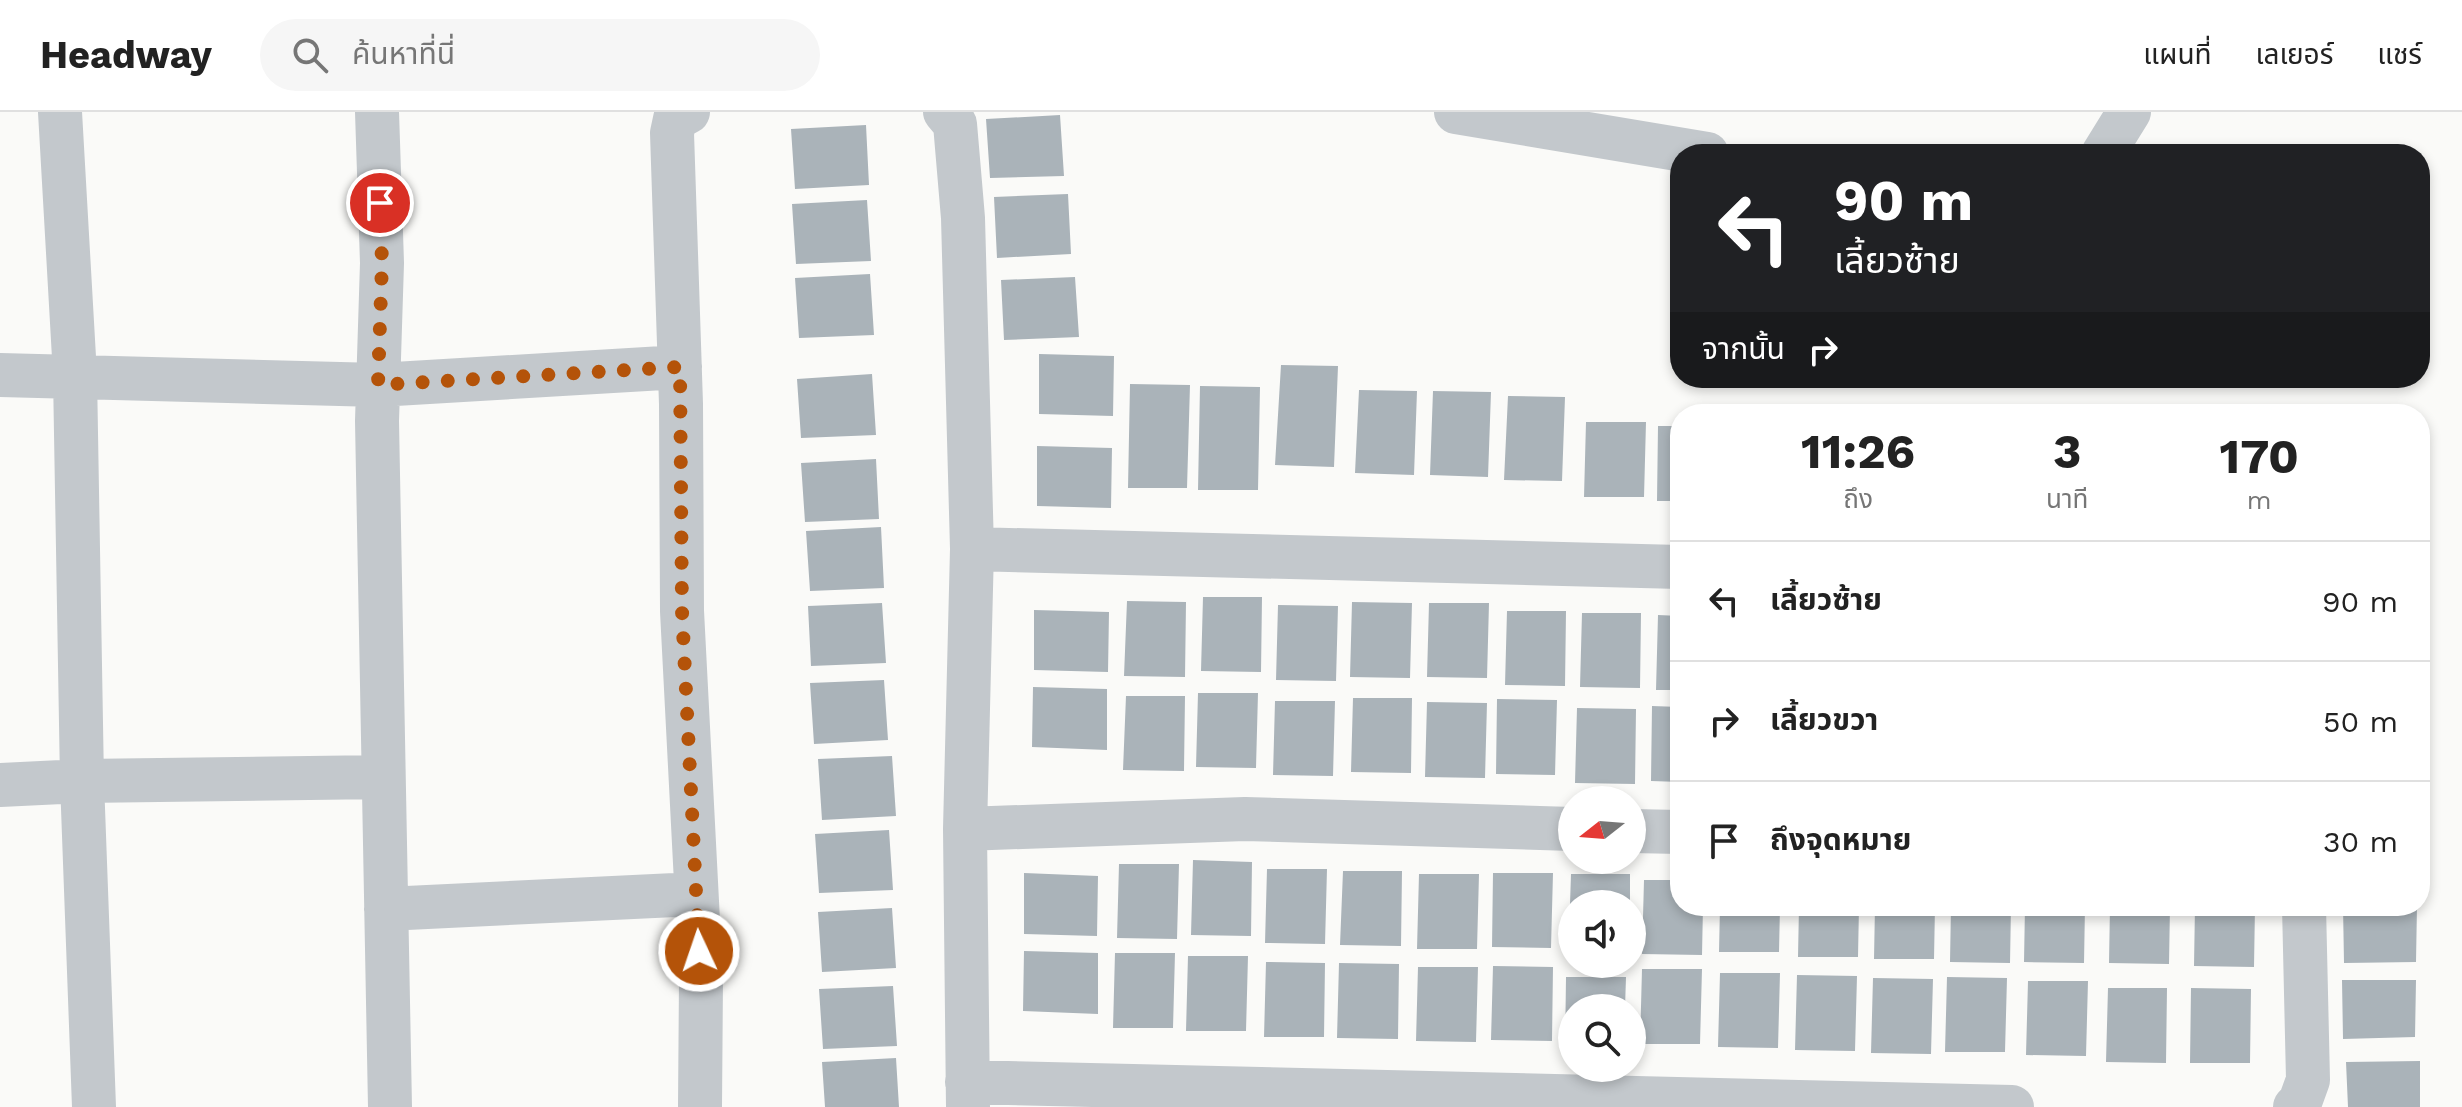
<!DOCTYPE html>
<html lang="th">
<head>
<meta charset="utf-8">
<style>
  :root { --surface:#fff; --page:#f6f6f6; --text:#222; --muted:#767676; --line:#e0e0e0 }
  body { margin:0; font-family:"Work Sans","Noto Sans Thai",sans-serif; background:var(--page); color:var(--text); height:100vh; display:flex; flex-direction:column; font-size:30px; white-space:nowrap }
  * { box-sizing:border-box; margin:0 }
  p { font-size:26px; color:var(--muted) }
  .icon { flex:none; width:44px; height:44px; fill:none; stroke:currentColor; stroke-width:2; stroke-linecap:round; stroke-linejoin:round }
  .map { position:relative; flex:1; overflow:hidden }
  .details { position:absolute; left:1670px; top:292px; width:760px; height:512px; display:flex; flex-direction:column; background:var(--surface); border-radius:32px; box-shadow:0 4px 12px #0003 }
  .details>* { flex:none }
  .top-card { position:absolute; left:1670px; top:32px; width:760px; height:244px; border-radius:32px; box-shadow:0 4px 12px #0003; background:#202124; color:#fff; overflow:hidden }
  .needle { width:52px; rotate:253deg }
  .controls { position:absolute; left:1558px; top:674px; display:grid; gap:16px }
  .controls a { display:grid; place-items:center; width:88px; height:88px; border-radius:50%; background:var(--surface); box-shadow:0 4px 12px #0003; font-size:40px }
  .pin { position:absolute; display:grid; place-items:center; width:68px; height:68px; color:#fff; margin:-34px; border:4px solid #fff; border-radius:50%; box-shadow:0 2px 8px #0007 }
  .me { position:absolute; width:88px; margin:-44px; rotate:357deg; stroke-linejoin:round; filter:drop-shadow(0 0 6px #0008) }
  .turn { display:flex; align-items:center; gap:28px; height:168px; padding:0 32px; font-size:36px }
  .turn .icon { width:104px; height:104px; stroke-width:2.5 }
  .turn b { display:block; font-size:56px; line-height:68px }
  .then { display:flex; align-items:center; height:76px; padding:0 32px; background:#0003; gap:16px; font-size:30px }
  .eta { display:flex; justify-content:space-evenly; align-items:center; height:136px; text-align:center }
  .eta b { font-size:48px; font-weight:700; line-height:56px }
  ul { padding:0; list-style:none }
  li { display:flex; align-items:center; gap:24px; height:120px; padding:0 32px; border-top:2px solid var(--line) }
  li div { flex:1 }
  li b { display:block; font-size:30px }
  li em { font-style:normal }
  header { display:flex; align-items:center; gap:48px; box-sizing:border-box; height:112px; padding:0 40px; background:var(--surface); border-bottom:2px solid var(--line) }
  header strong { font-size:38px }
  nav { display:flex; gap:44px; margin-inline-start:auto; font-size:28px }
  .search { width:560px; height:72px; background:var(--page); display:flex; align-items:center; gap:20px; box-sizing:border-box; padding:0 28px; border-radius:44px; color:var(--muted); font-size:30px }
  .map>svg:first-child { display:block }
  .building { fill:#aab3b9 }
  .lines { fill:none; stroke-linecap:round; stroke-linejoin:round }
  .minor { stroke:#c3c8cc; stroke-width:44 }
  .route { stroke:#b45309; stroke-width:14; stroke-dasharray:0 25.2 }
</style>
</head>
<body>
<header>
<strong>Headway</strong>
<div class="search"><svg class="icon" aria-label="search" viewBox="0 0 24 24"><circle cx="10" cy="10" r="6"/><path d="M15 15l6 6"/></svg>ค้นหาที่นี่</div>
<nav><a>แผนที่</a><a>เลเยอร์</a><a>แชร์</a></nav>
</header>
<div class="map">
<svg width="2462" height="995" viewBox="0 0 2462 995">
  <rect width="100%" height="100%" fill="#fafaf8"/>
  <path class="building" d="M 1060,3 L 1064,64 L 990,66 L 986,7 Z
    M 866,13 L 869,73 L 795,77 L 791,17 Z
    M 1068,82 L 1071,142 L 997,146 L 994,85 Z
    M 867,88 L 871,149 L 796,152 L 792,92 Z
    M 870,162 L 874,223 L 799,226 L 795,166 Z
    M 1075,165 L 1079,225 L 1004,228 L 1001,168 Z
    M 1039,242 L 1114,244 L 1113,304 L 1039,302 Z
    M 1281,253 L 1338,254 L 1334,355 L 1275,353 Z
    M 872,262 L 876,323 L 801,326 L 797,267 Z
    M 1130,272 L 1190,273 L 1187,376 L 1128,376 Z
    M 1200,274 L 1260,275 L 1258,378 L 1198,378 Z
    M 1359,278 L 1417,279 L 1414,363 L 1355,361 Z
    M 1433,279 L 1491,280 L 1488,365 L 1430,363 Z
    M 1508,284 L 1565,285 L 1562,369 L 1504,368 Z
    M 1586,310 L 1646,310 L 1644,385 L 1584,385 Z
    M 1658,314 L 1680,314 L 1680,389 L 1657,389 Z
    M 1037,334 L 1112,336 L 1111,396 L 1037,394 Z
    M 876,347 L 879,407 L 805,410 L 801,351 Z
    M 881,415 L 884,476 L 810,479 L 806,419 Z
    M 1203,485 L 1262,485 L 1261,560 L 1201,559 Z
    M 1127,489 L 1186,490 L 1185,565 L 1124,564 Z
    M 1352,490 L 1412,491 L 1410,566 L 1350,565 Z
    M 882,491 L 886,551 L 811,554 L 808,494 Z
    M 1429,491 L 1489,491 L 1487,566 L 1427,565 Z
    M 1278,493 L 1338,494 L 1336,569 L 1276,568 Z
    M 1034,498 L 1109,500 L 1108,560 L 1034,558 Z
    M 1507,499 L 1566,499 L 1565,574 L 1505,573 Z
    M 1582,501 L 1641,501 L 1640,576 L 1580,575 Z
    M 1658,503 L 1680,504 L 1680,578 L 1656,578 Z
    M 884,568 L 888,628 L 814,632 L 810,571 Z
    M 1033,575 L 1107,577 L 1107,638 L 1032,635 Z
    M 1198,581 L 1258,581 L 1256,656 L 1196,655 Z
    M 1126,584 L 1185,584 L 1184,659 L 1123,658 Z
    M 1353,586 L 1412,586 L 1411,661 L 1351,660 Z
    M 1497,587 L 1557,588 L 1555,663 L 1496,662 Z
    M 1275,589 L 1335,589 L 1333,664 L 1273,663 Z
    M 1427,590 L 1487,591 L 1485,666 L 1425,665 Z
    M 1652,594 L 1680,595 L 1680,670 L 1651,669 Z
    M 1577,596 L 1636,597 L 1635,672 L 1575,671 Z
    M 892,644 L 896,704 L 822,708 L 818,647 Z
    M 2420,712 L 2425,712 L 2425,769 L 2420,769 Z
    M 889,718 L 893,778 L 819,781 L 815,722 Z
    M 1193,748 L 1252,750 L 1251,824 L 1191,823 Z
    M 1119,752 L 1179,752 L 1177,827 L 1117,826 Z
    M 1267,757 L 1327,757 L 1325,832 L 1265,831 Z
    M 1343,759 L 1402,759 L 1401,834 L 1340,833 Z
    M 1024,761 L 1098,764 L 1097,824 L 1024,822 Z
    M 1493,761 L 1553,761 L 1551,836 L 1492,835 Z
    M 1419,762 L 1479,762 L 1477,837 L 1417,837 Z
    M 1571,762 L 1630,762 L 1630,792 L 1570,792 Z
    M 1644,768 L 1680,768 L 1680,794 L 1703,794 L 1702,843 L 1642,842 Z
    M 1720,794 L 1780,794 L 1779,840 L 1719,840 Z
    M 1799,794 L 1859,794 L 1858,845 L 1798,845 Z
    M 1875,794 L 1935,794 L 1934,847 L 1874,847 Z
    M 1951,794 L 2011,794 L 2010,851 L 1950,850 Z
    M 2025,794 L 2085,794 L 2084,851 L 2024,850 Z
    M 2110,794 L 2170,794 L 2169,852 L 2109,851 Z
    M 2195,794 L 2255,794 L 2254,855 L 2194,854 Z
    M 2343,794 L 2417,794 L 2416,850 L 2344,851 Z
    M 892,796 L 896,856 L 822,860 L 818,800 Z
    M 1569,802 L 1572,802 L 1572,836 L 1568,836 Z
    M 1024,839 L 1098,841 L 1098,902 L 1023,899 Z
    M 1115,841 L 1175,841 L 1173,916 L 1113,916 Z
    M 1188,844 L 1248,844 L 1246,919 L 1186,919 Z
    M 1266,850 L 1325,851 L 1324,925 L 1264,925 Z
    M 1339,851 L 1399,852 L 1398,927 L 1337,926 Z
    M 1493,854 L 1553,855 L 1552,929 L 1491,928 Z
    M 1418,855 L 1478,855 L 1476,930 L 1416,929 Z
    M 1642,857 L 1702,857 L 1700,932 L 1640,932 Z
    M 1720,861 L 1780,861 L 1778,936 L 1718,935 Z
    M 1797,863 L 1857,864 L 1855,939 L 1795,938 Z
    M 1566,865 L 1626,865 L 1625,896 L 1572,896 L 1572,939 L 1565,939 Z
    M 1947,865 L 2007,866 L 2005,940 L 1945,940 Z
    M 1873,866 L 1933,867 L 1931,942 L 1871,941 Z
    M 2342,868 L 2416,868 L 2415,925 L 2343,927 Z
    M 2028,869 L 2088,869 L 2086,944 L 2026,943 Z
    M 893,874 L 897,934 L 823,937 L 819,877 Z
    M 2108,876 L 2167,876 L 2166,951 L 2106,950 Z
    M 2191,876 L 2251,877 L 2250,951 L 2190,951 Z
    M 896,946 L 899,995 L 825,995 L 822,950 Z
    M 2420,949 L 2420,995 L 2348,995 L 2346,950 Z"/>
  <g class="lines">
    <path class="minor" d="M 60,0 L 75,263 L 82,669 L 94,995
      M 377,0 L 382,151 L 377,309 L 390,995
      M 688,0 L 675,7 L 672,21 L 681,292 L 682,499 L 701,867 L 700,995
      M 945,0 L 955,12 L 963,106 L 972,437 L 965,717 L 968,995
      M 1456,0 L 1707,42
      M 2103,42 L 2129,0
      M 0,263 L 378,273 L 680,255
      M 972,437 L 1680,455
      M 0,673 L 82,669 L 383,665
      M 965,717 L 1245,707 L 1572,717
      M 1632,719 L 1680,720
      M 386,797 L 696,782
      M 967,970 L 2012,995
      M 2295,995 L 2299,993 L 2308,968 L 2304,794"/>
  </g>
  <g class="lines">
    <path class="route" d="M 380,91 L 382,151 L 378,273 L 680,255 L 682,499 L 699,839"/>
  </g>
</svg>
<div class="controls">
<a><svg class="needle" viewBox="-14 -14 28 28"><path d="M0-13l5 13h-10z" fill="#e53935"/><path d="M0 13l5-13h-10z" fill="#767676"/></svg></a>
<a><svg class="icon" aria-label="sound" viewBox="0 0 24 24"><path d="M4 9h4l5-4v14l-5-4H4zM17 9q2 3 0 6"/></svg></a>
<a><svg class="icon" aria-label="search" viewBox="0 0 24 24"><circle cx="10" cy="10" r="6"/><path d="M15 15l6 6"/></svg></a>
</div>
<div class="pin" style="left:380px;top:91px;background:#d93025"><svg class="icon" aria-label="arrive" viewBox="0 0 24 24"><path d="M6 21V4h12l-3 4 3 4H6"/></svg></div>
<svg class="me" style="left:699px;top:839px" viewBox="-20 -20 40 40"><circle r="17" fill="#b45309" stroke="#fff" stroke-width="3"/><path d="M0-11L8 9 0 5-8 9z" fill="#fff"/></svg>
<div class="top-card">
<div class="turn"><svg class="icon" aria-label="left" viewBox="0 0 24 24"><path d="M17 20v-9H6M10 6l-5 5 5 5"/></svg><div><b>90 m</b>เลี้ยวซ้าย</div></div>
<div class="then">จากนั้น<svg class="icon" aria-label="right" viewBox="0 0 24 24"><path d="M7 20v-9h11M14 6l5 5-5 5"/></svg></div>
</div>
<section class="details">
<div class="eta">
<div><b>11:26</b><p>ถึง</p></div>
<div><b>3</b><p>นาที</p></div>
<div><b>170</b><p>m</p></div>
</div>
<ul>
<li><svg class="icon" aria-label="left" viewBox="0 0 24 24"><path d="M17 20v-9H6M10 6l-5 5 5 5"/></svg><div><b>เลี้ยวซ้าย</b></div><em>90 m</em></li>
<li><svg class="icon" aria-label="right" viewBox="0 0 24 24"><path d="M7 20v-9h11M14 6l5 5-5 5"/></svg><div><b>เลี้ยวขวา</b></div><em>50 m</em></li>
<li><svg class="icon" aria-label="arrive" viewBox="0 0 24 24"><path d="M6 21V4h12l-3 4 3 4H6"/></svg><div><b>ถึงจุดหมาย</b></div><em>30 m</em></li>
</ul>
</section>
</div>
</body>
</html>
